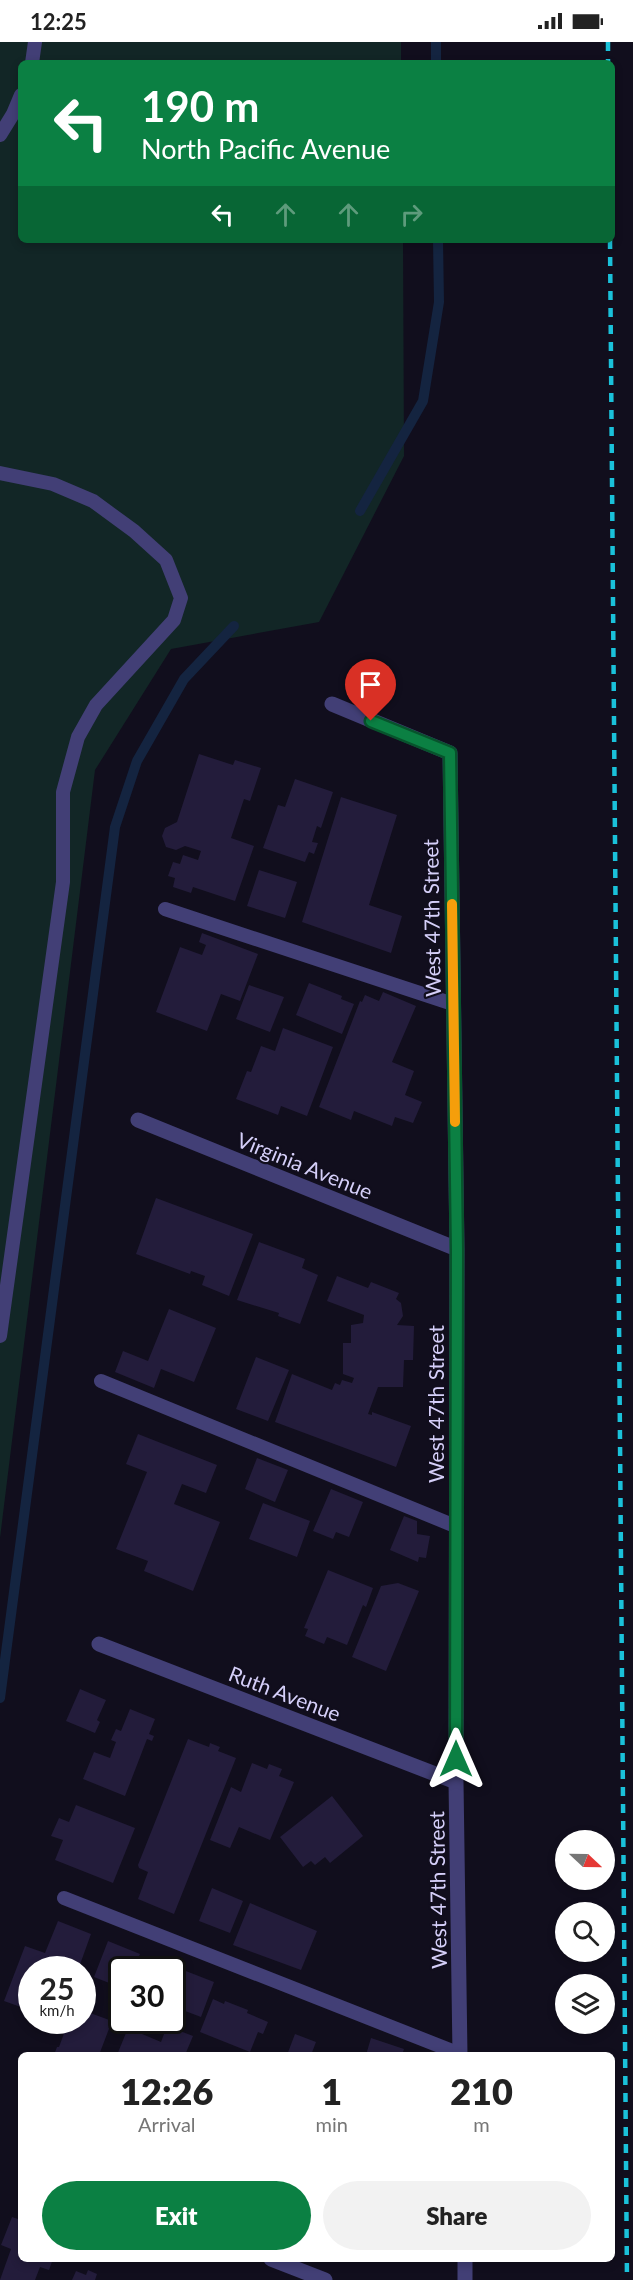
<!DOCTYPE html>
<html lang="en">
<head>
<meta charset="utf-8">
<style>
  :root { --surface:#fff; --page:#f2f2f2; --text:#222; --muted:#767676; --accent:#0b8043 }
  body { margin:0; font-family:Lato,sans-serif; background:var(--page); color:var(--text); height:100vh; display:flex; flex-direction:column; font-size:22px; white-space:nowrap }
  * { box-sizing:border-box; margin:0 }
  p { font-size:20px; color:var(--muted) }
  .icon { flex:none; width:33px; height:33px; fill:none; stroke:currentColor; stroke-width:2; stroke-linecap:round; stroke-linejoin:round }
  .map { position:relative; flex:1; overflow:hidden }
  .side { position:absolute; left:18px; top:2010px; width:597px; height:210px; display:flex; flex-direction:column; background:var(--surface); border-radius:9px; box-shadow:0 3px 9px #0003 }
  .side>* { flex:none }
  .banner { position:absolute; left:18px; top:18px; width:597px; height:183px; border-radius:9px; box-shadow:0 3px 9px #0003; background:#0b8043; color:#fff; overflow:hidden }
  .needle { width:39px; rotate:112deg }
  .fabs { position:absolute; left:555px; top:1788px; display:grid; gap:12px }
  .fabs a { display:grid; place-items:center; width:60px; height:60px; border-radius:50%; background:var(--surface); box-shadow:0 3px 9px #0003; font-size:30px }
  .speed { position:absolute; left:18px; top:1914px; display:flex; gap:12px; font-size:30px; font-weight:700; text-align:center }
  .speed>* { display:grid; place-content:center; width:78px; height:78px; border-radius:50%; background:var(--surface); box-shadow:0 3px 9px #0003; line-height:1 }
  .speed small { font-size:15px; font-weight:400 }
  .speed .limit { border:3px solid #111; border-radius:9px; background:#fff; color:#111 }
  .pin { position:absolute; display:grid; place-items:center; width:51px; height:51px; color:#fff; margin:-62px -26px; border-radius:50% 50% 50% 0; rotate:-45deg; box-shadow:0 0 6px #0007 }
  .pin .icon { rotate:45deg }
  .me { position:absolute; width:66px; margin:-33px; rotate:0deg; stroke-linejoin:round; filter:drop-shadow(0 0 4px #0008) }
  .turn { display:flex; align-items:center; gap:21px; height:126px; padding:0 24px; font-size:27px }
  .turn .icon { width:78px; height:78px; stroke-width:2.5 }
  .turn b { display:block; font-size:42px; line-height:51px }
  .lanes { display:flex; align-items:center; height:57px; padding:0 24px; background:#0003; justify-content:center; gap:30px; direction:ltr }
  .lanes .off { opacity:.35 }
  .eta { display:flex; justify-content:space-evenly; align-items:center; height:102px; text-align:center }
  .eta b { font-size:36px; font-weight:800; line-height:42px }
  .action { display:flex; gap:12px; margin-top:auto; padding:12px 24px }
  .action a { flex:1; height:69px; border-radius:36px; background:var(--accent); color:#fff; font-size:24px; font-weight:800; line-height:69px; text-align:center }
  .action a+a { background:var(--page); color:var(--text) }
  .status { display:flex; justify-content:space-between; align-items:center; height:42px; padding:0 30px; background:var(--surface); direction:ltr }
  .status svg { height:16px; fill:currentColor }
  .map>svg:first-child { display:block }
  .green { fill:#122626 }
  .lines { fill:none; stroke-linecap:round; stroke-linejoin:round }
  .stream { stroke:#142440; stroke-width:10 }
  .building { fill:#231c3b }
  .service { stroke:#423f76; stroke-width:14 }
  .minor { stroke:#423f76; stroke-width:15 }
  .rail { stroke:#1ac1da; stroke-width:4.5; stroke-dasharray:9 8; stroke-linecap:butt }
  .route-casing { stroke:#07532c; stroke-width:15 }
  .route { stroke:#0b8043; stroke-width:10 }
  .slow { stroke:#f59e0b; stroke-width:10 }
  .labels { text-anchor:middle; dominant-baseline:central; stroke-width:4.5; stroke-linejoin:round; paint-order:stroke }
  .street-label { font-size:21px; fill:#d5cff9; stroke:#110e1d }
</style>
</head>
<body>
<div class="status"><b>12:25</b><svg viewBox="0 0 49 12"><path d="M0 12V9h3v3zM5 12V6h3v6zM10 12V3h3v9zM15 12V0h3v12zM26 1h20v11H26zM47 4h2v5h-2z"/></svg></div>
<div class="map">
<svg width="633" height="2238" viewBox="0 0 633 2238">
  <rect width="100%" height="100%" fill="#110e1d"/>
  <path class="green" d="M 0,0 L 401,0 L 401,21 L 21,21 L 21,198 L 403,198 L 404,414 L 319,580 L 171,607 L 95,728 L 0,1496 Z"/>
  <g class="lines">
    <path class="stream" d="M 436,0 L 436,21
      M 360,469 L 423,359 L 439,260 L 438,198
      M 0,1656 L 115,785 L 137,719 L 184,637 L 234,584"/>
  </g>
  <path class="building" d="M 199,712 L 233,723 L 235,718 L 261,726 L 250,759 L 244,757 L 231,796 L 254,804 L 235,859 L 193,845 L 191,851 L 173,845 L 175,836 L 168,834 L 173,820 L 180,822 L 183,813 L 198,818 L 201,809 L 185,804 L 176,808 L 166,805 L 162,794 L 165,786 L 177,780 Z
    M 295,737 L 333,750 L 321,786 L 317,784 L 312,800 L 318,801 L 314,812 L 309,810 L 305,820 L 263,806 L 278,763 L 285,765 Z
    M 341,755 L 397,773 L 369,863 L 402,874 L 391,911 L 302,880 Z
    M 259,828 L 297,840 L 285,876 L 247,864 Z
    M 202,891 L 258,912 L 240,959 L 221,952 L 207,989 L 156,970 L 180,905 L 202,913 L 206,903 L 199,900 Z
    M 309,941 L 342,954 L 341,957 L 354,962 L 342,992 L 296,973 Z
    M 249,943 L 284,955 L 270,990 L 236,977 Z
    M 383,950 L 416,964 L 392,1020 L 414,1029 L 405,1053 L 422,1060 L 413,1081 L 395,1075 L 392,1084 L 354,1069 L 351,1078 L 319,1065 L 360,959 L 362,960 L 365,953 L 379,959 Z
    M 283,986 L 333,1005 L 307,1074 L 281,1064 L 278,1073 L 236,1057 L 247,1029 L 251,1030 L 261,1004 L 275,1009 Z
    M 156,1156 L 253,1192 L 229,1254 L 202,1243 L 205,1234 L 191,1229 L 190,1232 L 136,1212 Z
    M 259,1200 L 305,1217 L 302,1226 L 318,1233 L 300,1282 L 278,1274 L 279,1271 L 237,1258 Z
    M 337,1234 L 368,1246 L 371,1240 L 399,1251 L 396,1257 L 401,1261 L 403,1274 L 397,1283 L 414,1284 L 413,1318 L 404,1318 L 403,1345 L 378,1345 L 368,1372 L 372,1373 L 372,1370 L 411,1384 L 396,1425 L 275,1380 L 292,1332 L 332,1348 L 335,1341 L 340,1343 L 342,1338 L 352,1341 L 354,1336 L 343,1332 L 343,1301 L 351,1301 L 351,1283 L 363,1281 L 364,1273 L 327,1259 Z
    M 169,1267 L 216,1286 L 194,1340 L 161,1327 L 154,1346 L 115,1330 L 123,1309 L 148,1319 Z
    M 256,1315 L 289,1328 L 268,1379 L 236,1367 Z
    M 138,1392 L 217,1423 L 206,1451 L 182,1442 L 174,1462 L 220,1480 L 193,1549 L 144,1529 L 148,1519 L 116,1507 L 147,1430 L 126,1422 Z
    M 257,1416 L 288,1428 L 275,1460 L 245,1447 Z
    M 331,1447 L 363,1460 L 349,1495 L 336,1490 L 333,1497 L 313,1489 Z
    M 263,1461 L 310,1479 L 297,1515 L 249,1497 Z
    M 404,1474 L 417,1479 L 417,1492 L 430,1494 L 426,1516 L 419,1515 L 418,1520 L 390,1508 Z
    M 328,1528 L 373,1546 L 366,1565 L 363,1563 L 347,1603 L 327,1595 L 324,1602 L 305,1594 L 308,1587 L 304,1586 Z
    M 398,1541 L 419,1549 L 386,1629 L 352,1615 L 381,1544 Z
    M 80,1647 L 106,1658 L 97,1678 L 100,1680 L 95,1691 L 66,1679 Z
    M 130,1667 L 155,1677 L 149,1692 L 154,1694 L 152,1699 L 147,1697 L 125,1754 L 83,1737 L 94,1710 L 110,1716 L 116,1700 L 111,1698 L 116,1687 L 121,1689 Z
    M 188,1697 L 209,1705 L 210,1701 L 220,1705 L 218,1709 L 236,1716 L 174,1872 L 138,1857 L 148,1830 L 139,1826 L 138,1823 Z
    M 252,1721 L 267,1727 L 269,1722 L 282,1727 L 279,1734 L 294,1740 L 270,1798 L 239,1785 L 230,1806 L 210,1798 L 231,1745 L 241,1750 Z
    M 332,1754 L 363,1794 L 330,1821 L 325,1815 L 315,1823 L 311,1819 L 303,1825 L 280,1795 Z
    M 76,1763 L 135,1786 L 113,1841 L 55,1818 L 63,1798 L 51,1794 L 59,1776 L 69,1780 Z
    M 212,1846 L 243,1859 L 230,1891 L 199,1879 Z
    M 250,1861 L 317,1889 L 301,1928 L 233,1903 Z
    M 58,1879 L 91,1892 L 78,1928 L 32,1928 L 32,1969 L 4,1959 L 25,1904 L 45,1911 Z
    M 108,1899 L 140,1912 L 139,1914 L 143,1916 L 139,1928 L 122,1928 L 122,1946 L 94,1935 Z
    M 150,1915 L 214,1940 L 201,1975 L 172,1964 L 172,1928 L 145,1928 Z
    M 213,1957 L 224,1962 L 225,1959 L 248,1968 L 247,1971 L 268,1980 L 263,1992 L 258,1990 L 250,2010 L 200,1990 Z
    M 82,1968 L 112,1979 L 99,2013 L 54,2013 L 57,2005 L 59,2005 L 69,1978 L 82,1978 Z
    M 167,1984 L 193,1994 L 185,2013 L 117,2013 L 128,1986 L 161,2000 Z
    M 295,1992 L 316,2000 L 311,2013 L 287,2013 Z
    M 371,1996 L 404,2007 L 402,2013 L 366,2013 Z
    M 12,2175 L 21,2178 L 21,2217 L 53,2217 L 49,2228 L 40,2225 L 35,2238 L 0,2238 L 11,2207 L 1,2203 Z
    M 88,2228 L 97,2232 L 95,2238 L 72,2238 L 76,2229 L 86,2233 Z"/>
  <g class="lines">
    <path class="service" d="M 32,21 L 35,0
      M 0,93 L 13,72 L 21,53
      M 0,431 L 53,442 L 93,459 L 134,489 L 166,518 L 181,556 L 174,578 L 96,663 L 78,695 L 63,750 L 63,840 L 0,1294
      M 165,867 L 453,962
      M 101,1339 L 455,1484
      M 64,1856 L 460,2012"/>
    <path class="minor" d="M 332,662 L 450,711 L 457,1207 L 456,1740 L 460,2013
      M 138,1078 L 457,1207
      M 99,1602 L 456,1740
      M 271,2217 L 325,2238
      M 465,2217 L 465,2238"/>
    <path class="rail" d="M 608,0 L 608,21
      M 610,198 L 627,2238"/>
  </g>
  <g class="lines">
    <g class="route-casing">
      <path id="route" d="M 371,679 L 450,711 L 457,1208 L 456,1717"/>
    </g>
    <use href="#route" class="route"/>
    <path class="slow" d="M 452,862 L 455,1080"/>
  </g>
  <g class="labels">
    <g class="street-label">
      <text transform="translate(431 876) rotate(-91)">West 47th Street</text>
      <text transform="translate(305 1123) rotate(22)">Virginia Avenue</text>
      <text transform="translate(435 1362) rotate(-90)">West 47th Street</text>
      <text transform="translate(285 1651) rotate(21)">Ruth Avenue</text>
      <text transform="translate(437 1848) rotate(-91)">West 47th Street</text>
    </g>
  </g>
</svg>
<div class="fabs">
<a><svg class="needle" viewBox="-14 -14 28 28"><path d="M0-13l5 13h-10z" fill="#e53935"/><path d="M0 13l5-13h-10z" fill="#767676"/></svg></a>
<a><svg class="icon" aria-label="search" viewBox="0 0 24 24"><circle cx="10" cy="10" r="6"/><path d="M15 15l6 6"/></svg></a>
<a><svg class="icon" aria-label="layers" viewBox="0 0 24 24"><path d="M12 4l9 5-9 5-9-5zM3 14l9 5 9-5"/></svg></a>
</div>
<div class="speed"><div>25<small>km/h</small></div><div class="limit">30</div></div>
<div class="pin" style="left:371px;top:679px;background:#d93025"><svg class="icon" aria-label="arrive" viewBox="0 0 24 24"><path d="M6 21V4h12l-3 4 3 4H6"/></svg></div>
<svg class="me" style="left:456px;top:1717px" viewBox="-20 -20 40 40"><path d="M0-17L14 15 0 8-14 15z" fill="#0b8043" stroke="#fff" stroke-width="4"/></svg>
<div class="banner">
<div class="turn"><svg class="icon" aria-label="left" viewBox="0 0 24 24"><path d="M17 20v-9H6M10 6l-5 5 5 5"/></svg><div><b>190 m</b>North Pacific Avenue</div></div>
<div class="lanes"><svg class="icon" aria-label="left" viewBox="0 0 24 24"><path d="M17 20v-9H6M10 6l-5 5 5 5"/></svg><svg class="icon off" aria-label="ahead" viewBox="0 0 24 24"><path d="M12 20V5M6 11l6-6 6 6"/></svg><svg class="icon off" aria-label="ahead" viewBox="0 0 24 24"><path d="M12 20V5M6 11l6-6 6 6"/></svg><svg class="icon off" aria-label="right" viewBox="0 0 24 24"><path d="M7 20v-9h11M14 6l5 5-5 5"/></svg></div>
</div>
<section class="side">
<div class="eta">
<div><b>12:26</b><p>Arrival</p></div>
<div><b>1</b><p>min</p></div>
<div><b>210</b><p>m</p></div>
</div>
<div class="action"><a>Exit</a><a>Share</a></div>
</section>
</div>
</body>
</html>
